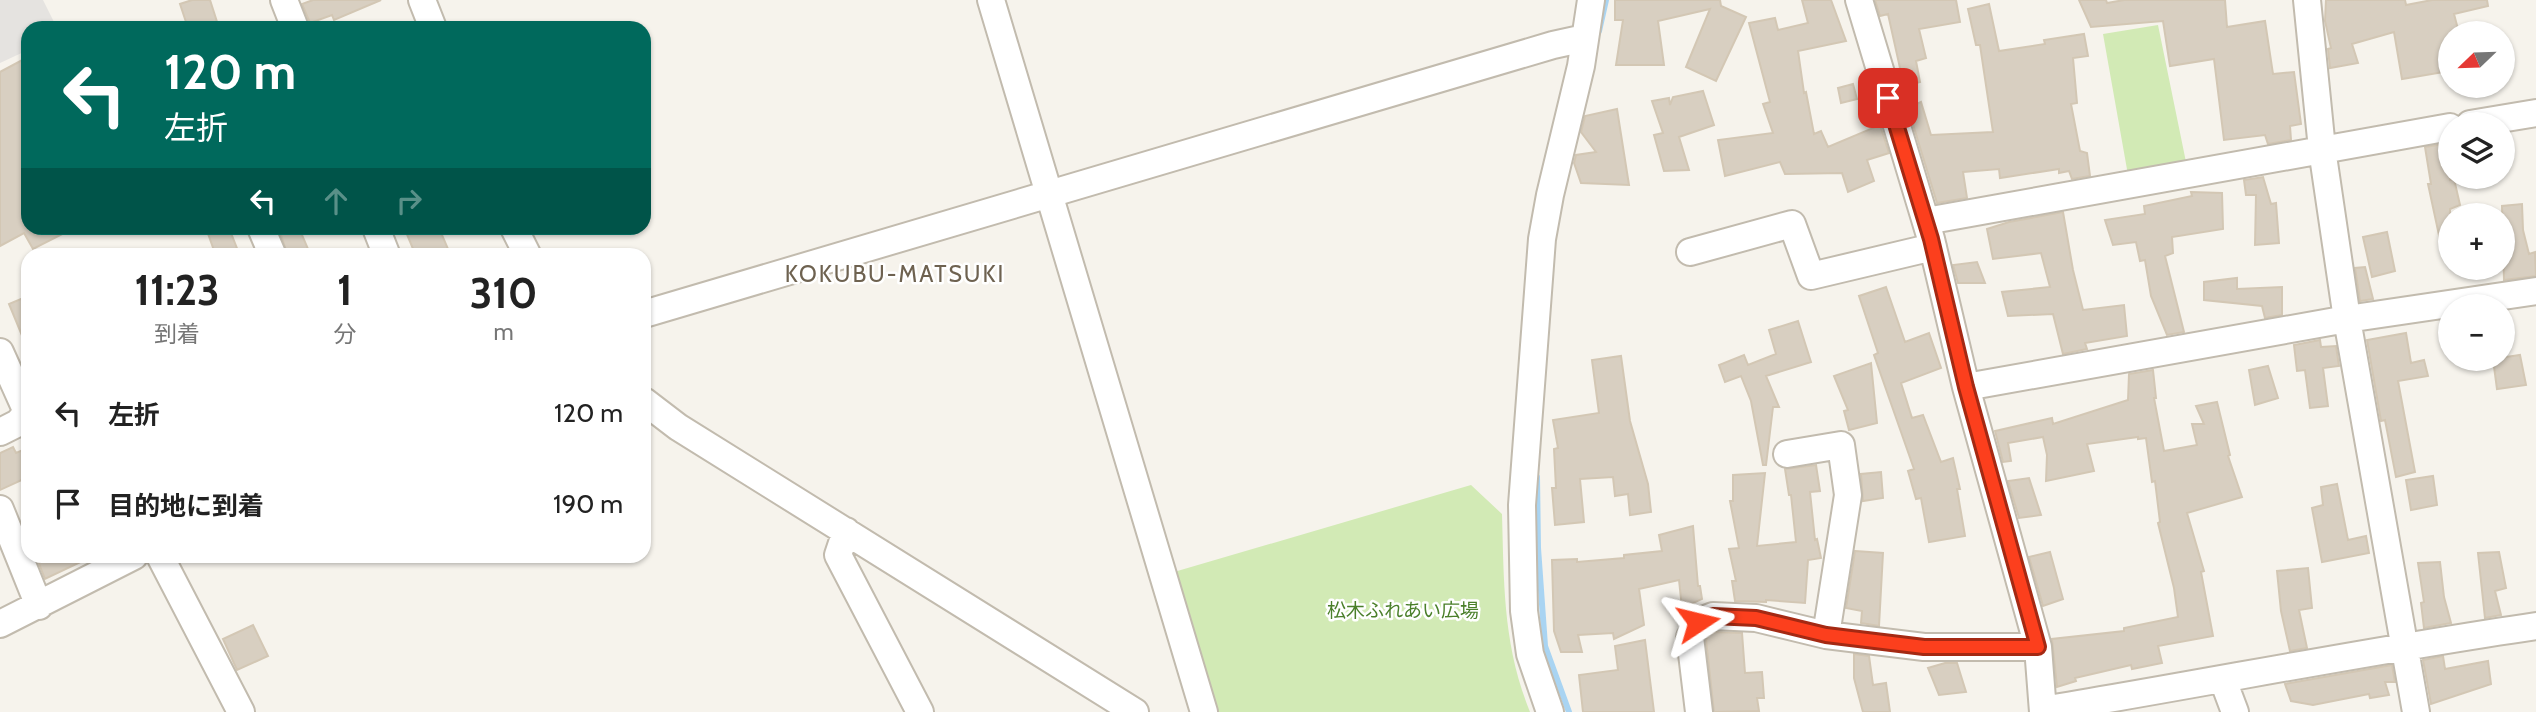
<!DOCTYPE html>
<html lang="ja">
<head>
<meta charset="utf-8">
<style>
  :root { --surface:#fff; --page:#f2f2f2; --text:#222; --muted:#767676 }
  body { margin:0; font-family:Cabin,"Noto Sans JP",sans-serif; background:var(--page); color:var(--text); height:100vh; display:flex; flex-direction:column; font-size:26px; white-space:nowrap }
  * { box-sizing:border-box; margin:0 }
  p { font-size:23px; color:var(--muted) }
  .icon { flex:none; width:38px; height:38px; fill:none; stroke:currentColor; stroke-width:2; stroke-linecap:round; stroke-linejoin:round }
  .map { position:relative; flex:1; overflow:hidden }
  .side { position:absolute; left:21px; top:248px; width:630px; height:315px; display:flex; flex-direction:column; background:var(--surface); border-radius:21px; box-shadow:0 2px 5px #0004 }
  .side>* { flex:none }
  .banner { position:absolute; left:21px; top:21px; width:630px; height:214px; border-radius:21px; box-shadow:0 2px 5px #0004; background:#00695c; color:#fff; overflow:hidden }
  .needle { width:46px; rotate:247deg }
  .tools { position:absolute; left:2438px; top:21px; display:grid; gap:14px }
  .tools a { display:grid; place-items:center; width:77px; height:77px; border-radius:50%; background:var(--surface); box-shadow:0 2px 5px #0004; font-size:35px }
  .pin { position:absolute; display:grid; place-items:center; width:60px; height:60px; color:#fff; margin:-30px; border-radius:14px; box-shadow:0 4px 10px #0006 }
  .me { position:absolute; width:77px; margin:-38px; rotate:80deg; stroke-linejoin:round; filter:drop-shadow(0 0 5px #0008) }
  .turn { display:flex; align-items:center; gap:24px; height:147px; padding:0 28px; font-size:32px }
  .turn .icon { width:91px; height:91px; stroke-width:2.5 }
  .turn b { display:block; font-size:49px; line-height:60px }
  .lanes { display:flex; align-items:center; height:66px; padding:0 28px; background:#0003; justify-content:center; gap:35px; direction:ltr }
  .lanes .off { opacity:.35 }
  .eta { display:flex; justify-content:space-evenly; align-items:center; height:119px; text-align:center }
  .eta b { font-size:42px; font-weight:700; line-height:49px }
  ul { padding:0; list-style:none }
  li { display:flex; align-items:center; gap:21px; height:91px; padding:0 28px }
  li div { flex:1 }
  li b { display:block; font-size:26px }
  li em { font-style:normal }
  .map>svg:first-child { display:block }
  .green { fill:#d2eab5 }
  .parking { fill:#e5e3e0 }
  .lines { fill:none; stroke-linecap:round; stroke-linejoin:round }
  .stream { stroke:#a9d4f2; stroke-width:6 }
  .building { fill:#d8cfc1; stroke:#d3c7b4; stroke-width:2 }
  .minor-casing { stroke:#c2bbae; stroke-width:30 }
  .minor { stroke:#fff; stroke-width:26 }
  .route-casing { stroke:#a42913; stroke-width:18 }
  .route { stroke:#fc3f1d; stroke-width:12 }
  .labels { text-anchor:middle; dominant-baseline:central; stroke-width:5; stroke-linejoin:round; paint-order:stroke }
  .park-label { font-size:19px; fill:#4a7f2a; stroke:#fff }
  .quarter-label { font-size:23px; letter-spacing:2px; fill:#6e6250; stroke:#fff }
</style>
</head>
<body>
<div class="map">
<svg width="2536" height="712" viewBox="0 0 2536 712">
  <rect width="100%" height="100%" fill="#f6f3ec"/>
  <path class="green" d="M 2158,25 L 2186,162 L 2128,175 L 2103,34 Z
    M 1471,485 L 1502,514 C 1504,585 1503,645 1530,712 L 1216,712 L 1174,572 Z"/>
  <path class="parking" d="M 0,0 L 43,0 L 57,28 L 28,28 L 28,50 L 0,63 Z"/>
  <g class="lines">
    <path class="stream" d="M 1599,31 L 1606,0
      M 1537,477 L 1538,548 L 1545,646 L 1569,712"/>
  </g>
  <path class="building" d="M 192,0 L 210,0 L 219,28 L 188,28 L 180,4 Z
    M 313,0 L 381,0 L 334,20 L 332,15 L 310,23 L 302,4 Z
    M 1615,0 L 1720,0 L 1721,6 L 1746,17 L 1716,81 L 1686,67 L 1710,9 L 1658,21 L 1664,65 L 1616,65 L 1623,20 L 1615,20 Z
    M 1802,0 L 1831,0 L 1846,41 L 1798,51 L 1804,93 L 1806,92 L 1814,134 L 1821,131 L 1828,147 L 1880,125 L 1889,153 L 1867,160 L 1874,181 L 1848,192 L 1842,173 L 1785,174 L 1780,162 L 1725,176 L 1718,140 L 1773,133 L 1763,104 L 1770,102 L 1749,23 L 1775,18 L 1778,30 L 1808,23 Z
    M 1875,0 L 1956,0 L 1960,22 L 1919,29 L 1926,58 L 1916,61 L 1920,82 L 1904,86 L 1888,14 L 1880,16 Z
    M 2079,0 L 2106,0 L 2107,3 L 2124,0 L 2225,0 L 2227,27 L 2265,21 L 2273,74 L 2294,72 L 2301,124 L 2290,126 L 2291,140 L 2268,144 L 2265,135 L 2224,140 L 2214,59 L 2170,66 L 2163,21 L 2091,27 Z
    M 2326,0 L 2405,0 L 2406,5 L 2432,0 L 2487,0 L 2488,6 L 2454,14 L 2459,33 L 2450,33 L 2450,71 L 2402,79 L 2394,32 L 2352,44 L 2358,63 L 2330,68 L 2328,49 L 2331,48 L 2325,21 Z
    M 1989,4 L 1999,51 L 2045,44 L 2044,40 L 2084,34 L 2088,56 L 2073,58 L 2077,103 L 2071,104 L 2080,151 L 2087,153 L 2090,176 L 2072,179 L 2069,171 L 2059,173 L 2059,169 L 2000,178 L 1999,169 L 1963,172 L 1967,198 L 1937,203 L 1908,108 L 1921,102 L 1931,135 L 1993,132 L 1980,45 L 1976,45 L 1968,9 Z
    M 28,57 L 28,228 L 74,228 L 33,249 L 24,233 L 0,246 L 0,72 Z
    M 1853,84 L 1857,99 L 1841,103 L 1838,88 Z
    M 1703,91 L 1714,125 L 1679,137 L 1689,170 L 1664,171 L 1654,135 L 1663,133 L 1652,101 L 1669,98 L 1670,105 L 1673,97 Z
    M 1617,109 L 1629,185 L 1581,183 L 1574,163 L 1576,155 L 1596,152 L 1581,132 L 1585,116 Z
    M 2450,143 L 2450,180 L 2454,179 L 2460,205 L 2450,209 L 2450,253 L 2443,254 L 2428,184 L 2431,184 L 2425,147 Z
    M 2263,177 L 2271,204 L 2276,203 L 2279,243 L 2255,245 L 2256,195 L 2246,195 L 2244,180 Z
    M 2191,192 L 2222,193 L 2223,229 L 2172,237 L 2173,253 L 2165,256 L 2184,332 L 2167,335 L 2151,296 L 2145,260 L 2140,261 L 2136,242 L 2113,245 L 2105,220 L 2145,214 L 2144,206 L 2192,196 Z
    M 2522,204 L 2523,230 L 2529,254 L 2535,252 L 2536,276 L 2504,280 L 2502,206 Z
    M 2063,212 L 2073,270 L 2083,310 L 2124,305 L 2127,336 L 2085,343 L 2087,349 L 2063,354 L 2053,314 L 2008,316 L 2002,292 L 2050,287 L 2041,253 L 1993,259 L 1987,229 L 2009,222 Z
    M 206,228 L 229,228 L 240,256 L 216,256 Z
    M 290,228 L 299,228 L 311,256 L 288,256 L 280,232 Z
    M 416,228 L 439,228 L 451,256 L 416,256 L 406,232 Z
    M 2387,232 L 2395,271 L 2372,277 L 2363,237 Z
    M 1977,262 L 1985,283 L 1958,283 L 1953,265 Z
    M 2365,267 L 2373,299 L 2360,301 L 2355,268 Z
    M 2237,278 L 2237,289 L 2282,287 L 2282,315 L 2265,318 L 2262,306 L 2204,300 L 2204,282 Z
    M 1886,287 L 1905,342 L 1929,333 L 1941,368 L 1901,383 L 1912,418 L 1923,415 L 1941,462 L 1953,458 L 1960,489 L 1957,489 L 1965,536 L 1929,542 L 1921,498 L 1916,499 L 1908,471 L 1914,469 L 1874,355 L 1878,353 L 1859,296 Z
    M 28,296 L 28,350 L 9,304 Z
    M 1798,321 L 1811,362 L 1766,376 L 1779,407 L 1773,407 L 1766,465 L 1763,465 L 1751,401 L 1741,376 L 1725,382 L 1719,365 L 1744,355 L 1748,365 L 1776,354 L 1769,330 Z
    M 2406,333 L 2411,363 L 2424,360 L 2428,376 L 2398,381 L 2415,472 L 2396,477 L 2385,420 L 2381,421 L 2367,340 Z
    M 2320,340 L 2321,347 L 2336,346 L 2339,366 L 2323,368 L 2328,406 L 2310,408 L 2305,370 L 2297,371 L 2294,345 Z
    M 2520,355 L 2526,385 L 2497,389 L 2493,359 Z
    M 1621,356 L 1630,421 L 1648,484 L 1651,512 L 1630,515 L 1628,494 L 1615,496 L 1613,477 L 1580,479 L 1584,522 L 1555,525 L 1552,488 L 1556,488 L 1554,449 L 1558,448 L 1553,420 L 1599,413 L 1592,360 Z
    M 1871,363 L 1877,423 L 1849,430 L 1844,411 L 1848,410 L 1834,376 Z
    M 2268,366 L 2278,398 L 2255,405 L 2249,370 Z
    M 2153,370 L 2156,398 L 2154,398 L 2164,451 L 2197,445 L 2192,424 L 2204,424 L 2196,406 L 2217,402 L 2230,455 L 2228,456 L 2242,497 L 2187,513 L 2204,571 L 2201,572 L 2213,636 L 2158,646 L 2162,663 L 2132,669 L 2131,665 L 2075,678 L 2076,681 L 2057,687 L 2052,639 L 2124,631 L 2124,628 L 2178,617 L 2174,588 L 2158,523 L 2160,522 L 2155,481 L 2152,482 L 2146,438 L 2138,439 L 2138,437 L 2087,444 L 2094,471 L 2046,481 L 2047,455 L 2043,437 L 2008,443 L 2011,461 L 2003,462 L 1995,431 L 2052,418 L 2053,424 L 2128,400 L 2129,374 Z
    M 13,447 L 16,453 L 28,448 L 28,477 L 0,490 L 0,453 Z
    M 1816,465 L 1820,491 L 1810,492 L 1815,540 L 1817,539 L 1821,558 L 1808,560 L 1805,603 L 1766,600 L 1766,602 L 1735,601 L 1732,581 L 1736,581 L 1729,549 L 1739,548 L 1730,501 L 1733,501 L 1733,475 L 1765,473 L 1757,546 L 1796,542 L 1791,495 L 1789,495 L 1785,469 Z
    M 1881,472 L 1883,498 L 1863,501 L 1861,474 Z
    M 2433,476 L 2437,505 L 2411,510 L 2406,480 Z
    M 2029,478 L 2041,515 L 2019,518 L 2008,481 Z
    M 2337,484 L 2348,540 L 2366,536 L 2369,553 L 2322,562 L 2312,508 L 2323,505 L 2321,487 Z
    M 1693,526 L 1698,586 L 1700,586 L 1702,599 L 1682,608 L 1679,580 L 1639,589 L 1644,625 L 1614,639 L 1613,633 L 1578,635 L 1582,652 L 1561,652 L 1554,631 L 1552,560 L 1577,559 L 1577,562 L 1624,558 L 1624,555 L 1662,551 L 1659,535 Z
    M 1855,551 L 1883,553 L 1879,626 L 1861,623 L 1862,611 L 1846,608 Z
    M 2050,552 L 2063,599 L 2043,606 L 2029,557 Z
    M 2499,552 L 2506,588 L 2495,591 L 2501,615 L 2485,618 L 2478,553 Z
    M 36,556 L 93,556 L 45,579 Z
    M 2440,562 L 2444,597 L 2451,623 L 2424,628 L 2421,603 L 2424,602 L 2418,563 Z
    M 2308,568 L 2312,608 L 2299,610 L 2307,648 L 2290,651 L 2281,611 L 2277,571 Z
    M 253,625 L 268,656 L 237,670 L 223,639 Z
    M 1716,632 L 1742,633 L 1745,673 L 1762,672 L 1764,698 L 1757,698 L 1759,711 L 1714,712 L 1706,640 L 1709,634 Z
    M 1645,640 L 1654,712 L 1583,712 L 1579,675 L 1618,670 L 1615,646 Z
    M 1854,654 L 1869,656 L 1873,685 L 1886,683 L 1890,712 L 1863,712 L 1854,678 Z
    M 2443,656 L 2445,669 L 2488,661 L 2491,684 L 2431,704 L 2423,660 Z
    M 1945,663 L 1957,663 L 1966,692 L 1939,695 L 1928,668 Z
    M 2392,665 L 2395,682 L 2385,682 L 2389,695 L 2370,698 L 2369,694 L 2313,705 L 2291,701 L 2285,684 Z"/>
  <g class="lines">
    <g class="minor-casing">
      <path id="minor" d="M 284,0 L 295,28
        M 422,0 L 433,28
        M 991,0 L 1204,712
        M 1859,0 L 1931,239 L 1966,387 L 2038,647 L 2043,712
        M 2307,0 L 2322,149 L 2347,319 L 2416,712
        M 2470,124 L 2536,113
        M 1926,221 L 2450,127
        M 261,228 L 273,256
        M 376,228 L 387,256
        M 514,228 L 528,256
        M 1690,252 L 1792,224 L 1811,276 L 1933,247
        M 644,314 L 1553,45 L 1585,38
        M 0,352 L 27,412 L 18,423 L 0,432
        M 1966,387 L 2347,319 L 2536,291
        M 644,401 L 678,427 L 1135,712
        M 1787,454 L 1841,445 L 1848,495 L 1826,635
        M 0,509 L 39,606
        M 846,531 L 838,555 L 920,712
        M 160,556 L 241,712
        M 0,624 L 134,556
        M 2223,680 L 2235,712
        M 2043,710 C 2207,683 2371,650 2536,626
        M 1550,712 L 1530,654 L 1524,611 L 1522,505 L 1542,239 L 1550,195 L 1581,66 L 1591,0
        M 1699,712 L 1690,637 L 1698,622 L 1713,616 L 1756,618 L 1826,635 L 1924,647 L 2038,647"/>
    </g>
    <use href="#minor" class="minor"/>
  </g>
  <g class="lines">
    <g class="route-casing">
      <path id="route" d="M 1698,622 L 1713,616 L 1756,618 L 1826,635 L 1924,647 L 2038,647 L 1966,387 L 1931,239 L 1888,98"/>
    </g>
    <use href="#route" class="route"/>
  </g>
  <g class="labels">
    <g class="park-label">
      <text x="1403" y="610">松木ふれあい広場</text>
    </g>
    <g class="quarter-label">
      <text x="895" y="274">KOKUBU-MATSUKI</text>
    </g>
  </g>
</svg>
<div class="tools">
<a><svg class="needle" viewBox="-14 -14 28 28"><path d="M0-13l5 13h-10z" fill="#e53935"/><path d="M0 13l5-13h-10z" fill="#767676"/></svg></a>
<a><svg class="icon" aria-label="layers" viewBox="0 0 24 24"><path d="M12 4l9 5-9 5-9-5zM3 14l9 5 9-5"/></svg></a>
<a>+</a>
<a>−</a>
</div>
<div class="pin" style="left:1888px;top:98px;background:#d93025"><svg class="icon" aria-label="arrive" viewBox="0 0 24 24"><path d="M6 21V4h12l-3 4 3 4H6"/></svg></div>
<svg class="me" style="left:1698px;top:622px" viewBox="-20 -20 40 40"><path d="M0-17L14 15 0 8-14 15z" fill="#fc3f1d" stroke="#fff" stroke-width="4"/></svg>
<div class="banner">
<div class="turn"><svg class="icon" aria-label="left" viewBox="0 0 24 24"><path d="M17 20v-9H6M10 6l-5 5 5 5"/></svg><div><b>120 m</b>左折</div></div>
<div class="lanes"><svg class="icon" aria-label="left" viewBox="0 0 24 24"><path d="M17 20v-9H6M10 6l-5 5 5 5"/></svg><svg class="icon off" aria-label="ahead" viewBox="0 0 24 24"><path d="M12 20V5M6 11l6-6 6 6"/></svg><svg class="icon off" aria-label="right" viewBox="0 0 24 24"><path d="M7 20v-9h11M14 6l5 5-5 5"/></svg></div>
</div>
<section class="side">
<div class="eta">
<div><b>11:23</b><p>到着</p></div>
<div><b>1</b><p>分</p></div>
<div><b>310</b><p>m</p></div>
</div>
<ul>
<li><svg class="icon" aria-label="left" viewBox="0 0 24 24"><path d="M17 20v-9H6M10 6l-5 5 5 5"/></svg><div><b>左折</b></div><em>120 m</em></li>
<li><svg class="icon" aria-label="arrive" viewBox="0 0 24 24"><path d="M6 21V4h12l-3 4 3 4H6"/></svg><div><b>目的地に到着</b></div><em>190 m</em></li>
</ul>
</section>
</div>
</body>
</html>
